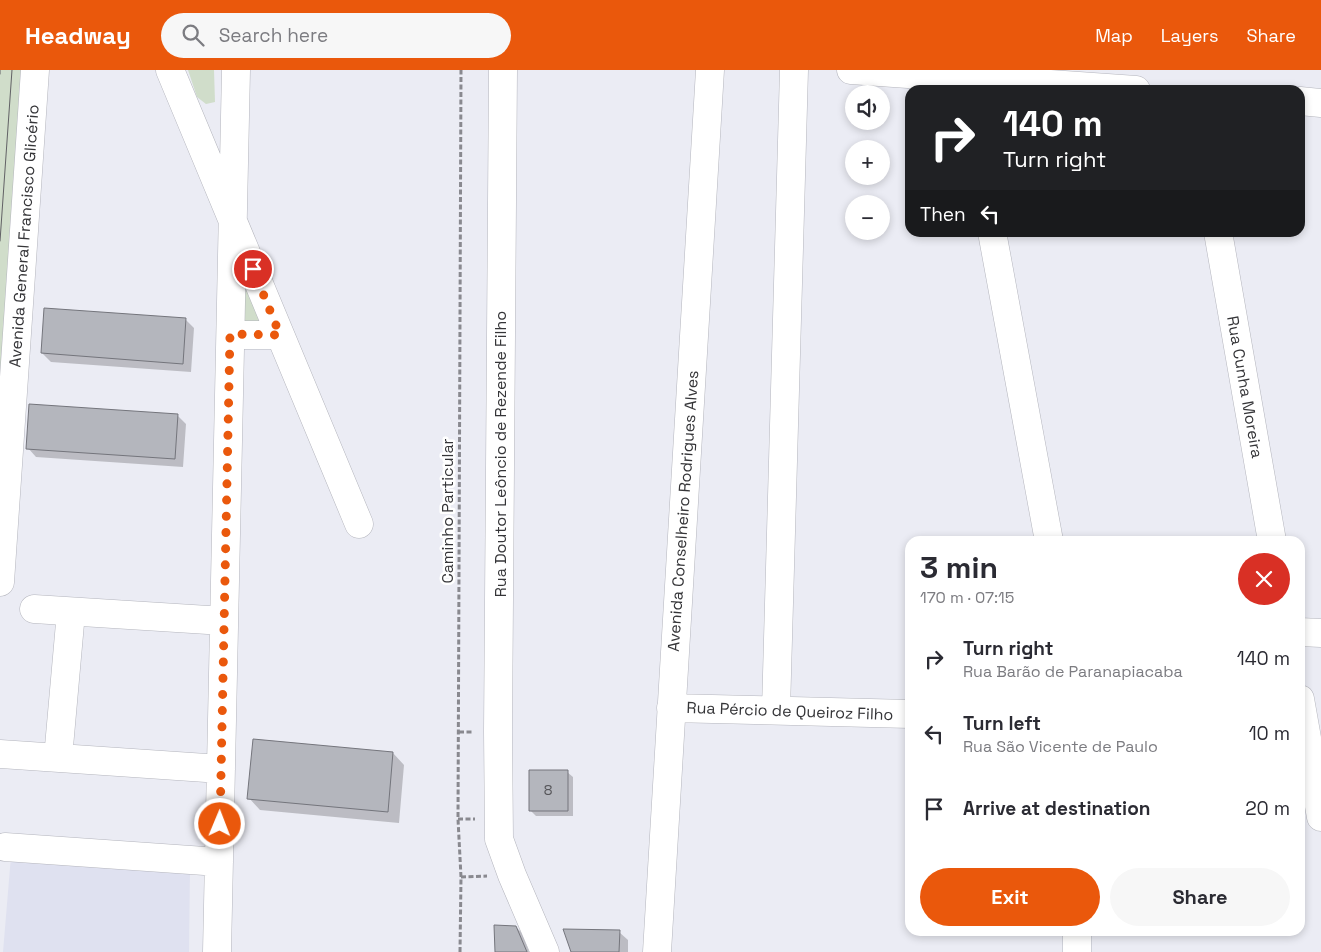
<!DOCTYPE html>
<html lang="en">
<head>
<meta charset="utf-8">
<style>
  :root { --surface:#fff; --page:#f7f7f7; --text:#2b2b33; --muted:#7c7c81; --accent:#ea580c }
  body { margin:0; font-family:"Space Grotesk",sans-serif; background:var(--page); color:var(--text); height:100vh; display:flex; flex-direction:column; font-size:19px; white-space:nowrap }
  * { box-sizing:border-box; margin:0 }
  p { font-size:16px; color:var(--muted) }
  .icon { flex:none; width:28px; height:28px; fill:none; stroke:currentColor; stroke-width:2; stroke-linecap:round; stroke-linejoin:round }
  .map { position:relative; flex:1; overflow:hidden }
  .panel { position:absolute; left:905px; top:466px; width:400px; height:400px; display:flex; flex-direction:column; background:var(--surface); border-radius:15px; box-shadow:0 2px 8px #0003 }
  .panel>* { flex:none }
  .guide { position:absolute; left:905px; top:15px; width:400px; height:152px; border-radius:15px; box-shadow:0 2px 8px #0003; background:#202124; color:#fff; overflow:hidden }
  .tools { position:absolute; left:845px; top:15px; display:grid; gap:10px }
  .tools a { display:grid; place-items:center; width:45px; height:45px; border-radius:50%; background:var(--surface); box-shadow:0 2px 8px #0003; font-size:25px }
  .pin { position:absolute; display:grid; place-items:center; width:42px; height:42px; color:#fff; margin:-21px; border:2px solid #fff; border-radius:50%; box-shadow:0 1px 5px #0007 }
  .me { position:absolute; width:55px; margin:-28px; rotate:1deg; stroke-linejoin:round; filter:drop-shadow(0 0 4px #0008) }
  .turn { display:flex; align-items:center; gap:18px; height:105px; padding:0 15px; font-size:22px }
  .turn .icon { width:65px; height:65px; stroke-width:2.5 }
  .turn b { display:block; font-size:35px; line-height:42px }
  .then { display:flex; align-items:center; height:48px; padding:0 15px; background:#0003; gap:10px; font-size:19px }
  .round { display:grid; place-items:center; flex:none; width:52px; height:52px; border-radius:26px; background:var(--page) }
  .headline { display:flex; align-items:center; justify-content:space-between; height:85px; padding:0 15px }
  h1 { font-size:30px; font-weight:700; line-height:38px }
  .primary-button { display:flex; gap:10px; margin-top:auto; padding:10px 15px }
  .primary-button a { flex:1; height:58px; border-radius:30px; background:var(--accent); color:#fff; font-size:20px; font-weight:700; line-height:58px; text-align:center }
  .primary-button a+a { background:var(--page); color:var(--text) }
  ul { padding:0; list-style:none }
  li { display:flex; align-items:center; gap:15px; height:75px; padding:0 15px }
  li div { flex:1 }
  li b { display:block; font-size:19px }
  li em { font-style:normal }
  header { display:flex; align-items:center; gap:30px; box-sizing:border-box; height:70px; padding:0 25px; background:var(--accent); color:#fff }
  header strong { font-size:24px }
  nav { display:flex; gap:28px; margin-inline-start:auto; font-size:18px }
  .search { width:350px; height:45px; background:var(--page); display:flex; align-items:center; gap:12px; box-sizing:border-box; padding:0 18px; border-radius:28px; color:var(--muted); font-size:19px }
  .map>svg:first-child { display:block }
  .built { fill:#dfe1f0 }
  .green { fill:#d0ddca }
  .shadow { fill:#0003 }
  .building { fill:#b4b6bd; stroke:#74757c }
  .lines { fill:none; stroke-linecap:round; stroke-linejoin:round }
  .minor-casing { stroke:#b4b5bd; stroke-width:29 }
  .major-casing { stroke:#b4b5bd; stroke-width:29 }
  .path { stroke:#89898f; stroke-width:3; stroke-dasharray:5 2.5; stroke-linecap:butt }
  .minor { stroke:#fff; stroke-width:28 }
  .major { stroke:#fff; stroke-width:28 }
  .tram { stroke:#616165; stroke-width:1 }
  .route { stroke:#ea580c; stroke-width:9; stroke-dasharray:0 16.2 }
  .labels { text-anchor:middle; dominant-baseline:central; stroke-width:5; stroke-linejoin:round; paint-order:stroke }
  .number-label { font-size:14px; fill:#555559 }
  .street-label { font-size:16px; fill:#353538; stroke:#fff }
</style>
</head>
<body>
<header>
<strong>Headway</strong>
<div class="search"><svg class="icon" aria-label="search" viewBox="0 0 24 24"><circle cx="10" cy="10" r="6"/><path d="M15 15l6 6"/></svg>Search here</div>
<nav><a>Map</a><a>Layers</a><a>Share</a></nav>
</header>
<div class="map">
<svg width="1321" height="882" viewBox="0 0 1321 882">
  <rect width="100%" height="100%" fill="#ebecf4"/>
  <path class="built" d="M 11,786 L 190,800 L 189,882 L 3,882 Z"/>
  <path class="green" d="M 0,0 L 26,0 L 0,368 Z
    M 188,0 L 214,0 L 215,32 L 206,34 L 197,27 Z
    M 244,204 L 266,256 L 245,256 Z"/>
  <path class="shadow" d="M 185,249 L 194,258 L 191,302 L 51,292 L 42,283 Z
    M 177,345 L 186,354 L 183,397 L 36,387 L 28,378 Z
    M 393,683 L 404,695 L 399,753 L 260,740 L 249,728 Z
    M 567,702 L 573,707 L 573,746 L 536,746 L 530,740 Z
    M 516,857 L 522,863 L 529,882 L 496,882 Z
    M 619,862 L 628,870 L 628,882 L 572,882 Z"/>
  <path class="building" d="M 44,238 L 186,248 L 183,294 L 41,283 Z
    M 29,334 L 178,344 L 175,389 L 26,379 Z
    M 253,669 L 393,682 L 388,742 L 247,729 Z
    M 529,700 L 568,700 L 568,741 L 529,741 Z
    M 494,855 L 516,856 L 527,882 L 495,882 Z
    M 563,859 L 620,860 L 619,882 L 571,882 Z"/>
  <g class="lines">
    <g class="minor-casing">
      <path id="minor" d="M 170,0 L 359,454
        M 503,0 L 498,662 L 499,769 L 512,805 L 545,882
        M 992,162 L 1049,471
        M 1218,162 L 1272,471
        M 231,265 L 280,265
        M 34,539 L 224,551
        M 1300,562 L 1321,563
        M 1300,629 L 1321,747
        M 671,638 L 910,644
        M 776,640 L 794,0
        M 0,684 L 221,699
        M 58,688 L 71,542
        M 5,777 L 219,792
        M 1077,861 L 1077,882
        M 217,882 L 236,0
        M 657,882 L 710,0"/>
    </g>
    <g class="major-casing">
      <path id="major" d="M 851,0 L 1136,20
        M 1300,31 L 1321,33
        M 0,512 L 35,0"/>
    </g>
    <path class="path" d="M 459,662 L 473,662
      M 458,749 L 475,749
      M 461,807 L 487,806
      M 460,882 L 461,807 L 458,749 L 461,0"/>
    <use href="#minor" class="minor"/>
    <use href="#major" class="major"/>
    <path class="tram" d="M 0,4 L 0,0
      M 0,171 L 12,0"/>
  </g>
  <g class="lines">
    <path class="route" d="M 220,754 L 230,264 L 280,265 L 253,199"/>
  </g>
  <g class="labels">
    <g class="number-label">
      <text x="548" y="720">8</text>
    </g>
    <g class="street-label">
      <text transform="translate(24 166) rotate(-86)">Avenida General Francisco Glicério</text>
      <text transform="translate(1245 317) rotate(80)">Rua Cunha Moreira</text>
      <text transform="translate(500 384) rotate(-90)">Rua Doutor Leôncio de Rezende Filho</text>
      <text transform="translate(447 441) rotate(-90)">Caminho Particular</text>
      <text transform="translate(683 441) rotate(-86)">Avenida Conselheiro Rodrigues Alves</text>
      <text transform="translate(790 641) rotate(2)">Rua Pércio de Queiroz Filho</text>
    </g>
  </g>
</svg>
<div class="tools">
<a><svg class="icon" aria-label="sound" viewBox="0 0 24 24"><path d="M4 9h4l5-4v14l-5-4H4zM17 9q2 3 0 6"/></svg></a>
<a>+</a>
<a>−</a>
</div>
<div class="pin" style="left:253px;top:199px;background:#d93025"><svg class="icon" aria-label="arrive" viewBox="0 0 24 24"><path d="M6 21V4h12l-3 4 3 4H6"/></svg></div>
<svg class="me" style="left:220px;top:754px" viewBox="-20 -20 40 40"><circle r="17" fill="#ea580c" stroke="#fff" stroke-width="3"/><path d="M0-11L8 9 0 5-8 9z" fill="#fff"/></svg>
<div class="guide">
<div class="turn"><svg class="icon" aria-label="right" viewBox="0 0 24 24"><path d="M7 20v-9h11M14 6l5 5-5 5"/></svg><div><b>140 m</b>Turn right</div></div>
<div class="then">Then<svg class="icon" aria-label="left" viewBox="0 0 24 24"><path d="M17 20v-9H6M10 6l-5 5 5 5"/></svg></div>
</div>
<section class="panel">
<div class="headline"><div><h1>3 min</h1><p>170 m · 07:15</p></div><a class="round" style="background:#d93025;color:#fff"><svg class="icon" aria-label="close" viewBox="0 0 24 24"><path d="M6 6l12 12M18 6L6 18"/></svg></a></div>
<ul>
<li><svg class="icon" aria-label="right" viewBox="0 0 24 24"><path d="M7 20v-9h11M14 6l5 5-5 5"/></svg><div><b>Turn right</b><p>Rua Barão de Paranapiacaba</p></div><em>140 m</em></li>
<li><svg class="icon" aria-label="left" viewBox="0 0 24 24"><path d="M17 20v-9H6M10 6l-5 5 5 5"/></svg><div><b>Turn left</b><p>Rua São Vicente de Paulo</p></div><em>10 m</em></li>
<li><svg class="icon" aria-label="arrive" viewBox="0 0 24 24"><path d="M6 21V4h12l-3 4 3 4H6"/></svg><div><b>Arrive at destination</b></div><em>20 m</em></li>
</ul>
<div class="primary-button"><a>Exit</a><a>Share</a></div>
</section>
</div>
</body>
</html>
